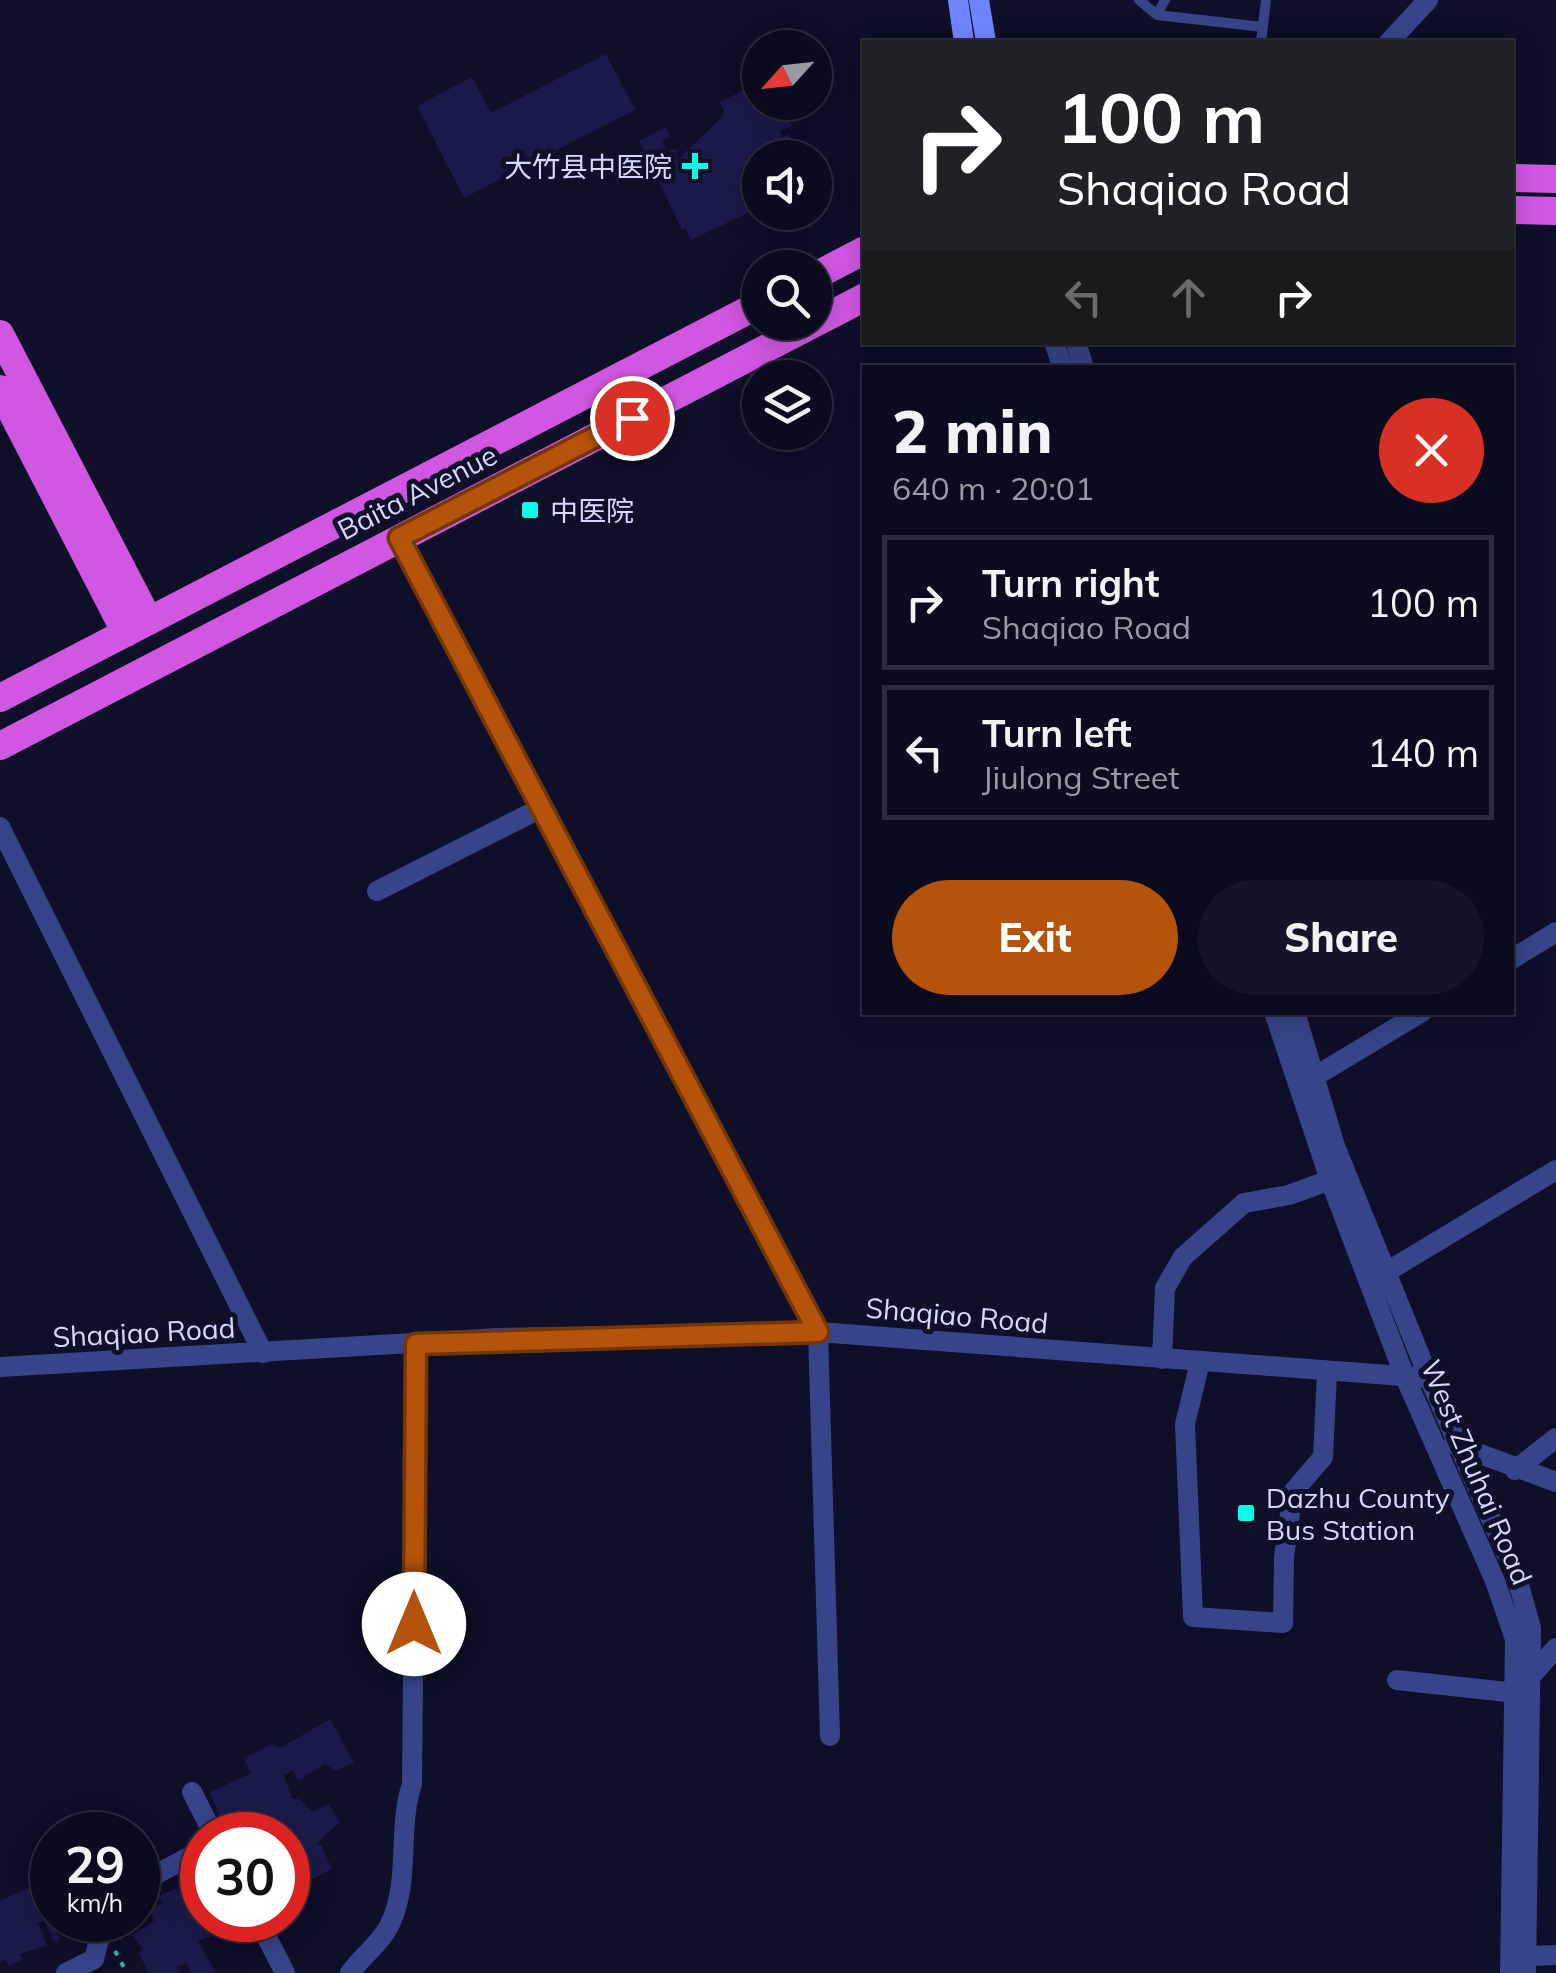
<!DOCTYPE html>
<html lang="en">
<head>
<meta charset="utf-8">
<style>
  :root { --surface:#0a0b1e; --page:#131427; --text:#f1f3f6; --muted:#999ba4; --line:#2a2b3c; --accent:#b45309 }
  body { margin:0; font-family:Mulish,"Noto Sans SC",sans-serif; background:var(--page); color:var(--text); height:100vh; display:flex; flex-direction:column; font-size:38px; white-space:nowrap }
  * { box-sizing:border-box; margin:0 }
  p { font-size:32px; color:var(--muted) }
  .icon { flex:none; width:55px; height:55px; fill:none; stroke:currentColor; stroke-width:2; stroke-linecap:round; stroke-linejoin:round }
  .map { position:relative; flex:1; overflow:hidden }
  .side { position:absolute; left:862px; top:365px; width:652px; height:650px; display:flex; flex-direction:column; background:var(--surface); border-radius:0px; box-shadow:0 5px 25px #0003,0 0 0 2px var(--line) }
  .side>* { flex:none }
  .top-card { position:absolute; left:862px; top:40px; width:652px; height:305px; border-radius:0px; box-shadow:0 5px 25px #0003,0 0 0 2px var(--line); background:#202124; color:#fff; overflow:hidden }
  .needle { width:65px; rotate:243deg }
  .buttons { position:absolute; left:742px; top:30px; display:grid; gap:20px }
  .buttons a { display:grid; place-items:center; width:90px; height:90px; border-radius:50%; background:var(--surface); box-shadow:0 5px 25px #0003,0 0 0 2px var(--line); font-size:50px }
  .speed { position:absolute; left:30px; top:1812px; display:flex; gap:20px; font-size:50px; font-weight:700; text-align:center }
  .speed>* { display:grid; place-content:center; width:130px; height:130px; border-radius:50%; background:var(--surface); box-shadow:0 5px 25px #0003,0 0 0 2px var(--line); line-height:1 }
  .speed small { font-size:25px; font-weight:400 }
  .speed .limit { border:15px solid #d22; background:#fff; color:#111 }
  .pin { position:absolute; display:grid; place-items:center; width:85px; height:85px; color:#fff; margin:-42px; border:5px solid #fff; border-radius:50%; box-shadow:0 2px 10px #0007 }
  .me { position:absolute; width:110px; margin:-55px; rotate:0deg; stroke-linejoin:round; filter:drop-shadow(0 0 8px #0008) }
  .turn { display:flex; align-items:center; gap:35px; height:210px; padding:0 30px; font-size:45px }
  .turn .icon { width:130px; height:130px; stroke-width:2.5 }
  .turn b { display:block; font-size:70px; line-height:85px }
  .lanes { display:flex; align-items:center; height:95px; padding:0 30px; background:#0003; justify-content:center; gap:50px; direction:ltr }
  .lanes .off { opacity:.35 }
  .round { display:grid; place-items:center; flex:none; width:105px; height:105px; border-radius:52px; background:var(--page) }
  .head { display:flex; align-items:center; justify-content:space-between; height:170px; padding:0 30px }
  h1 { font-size:60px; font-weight:800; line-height:75px }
  .button { display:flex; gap:20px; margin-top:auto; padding:20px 30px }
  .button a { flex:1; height:115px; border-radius:60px; background:var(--accent); color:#fff; font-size:40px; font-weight:800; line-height:115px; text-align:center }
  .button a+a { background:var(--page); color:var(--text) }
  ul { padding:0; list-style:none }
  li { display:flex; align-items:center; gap:30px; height:135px; margin:0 20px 15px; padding:0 10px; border:5px solid var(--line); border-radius:0px }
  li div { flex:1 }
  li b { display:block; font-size:38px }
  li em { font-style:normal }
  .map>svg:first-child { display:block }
  .building { fill:#1a1a4a }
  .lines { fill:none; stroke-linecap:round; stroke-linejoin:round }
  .path { stroke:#29bf99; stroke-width:4; stroke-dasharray:5 8; stroke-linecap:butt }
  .service { stroke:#374489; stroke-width:10 }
  .minor { stroke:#374489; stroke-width:20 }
  .tertiary { stroke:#374489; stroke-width:20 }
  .secondary { stroke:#6d85ff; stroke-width:20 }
  .trunk { stroke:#d157e2; stroke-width:28 }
  .route-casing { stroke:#753606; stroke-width:25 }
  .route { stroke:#b45309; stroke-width:18 }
  .poi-dot { fill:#02ffe7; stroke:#0e0f28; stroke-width:4 }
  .labels { text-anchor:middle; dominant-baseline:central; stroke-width:10; stroke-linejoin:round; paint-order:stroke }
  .poi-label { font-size:28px; fill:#d6d9ff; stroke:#0e0f28; text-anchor:start }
  .street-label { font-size:28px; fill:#d6d9ff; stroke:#0e0f28 }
</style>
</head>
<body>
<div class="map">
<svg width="1556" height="1973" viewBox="0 0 1556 1973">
  <rect width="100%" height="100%" fill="#0e0f28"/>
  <path class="building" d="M 606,54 L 635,110 L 464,198 L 417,106 L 472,77 L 491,113 Z
    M 760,82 L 760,102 L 781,102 L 792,126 L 780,131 L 783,137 L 789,134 L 791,148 L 774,158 L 760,158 L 760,212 L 754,210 L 691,240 L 685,228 L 682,230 L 639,141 L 666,127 L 670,137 L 662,141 L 668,152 L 676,148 L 677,160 L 720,119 L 724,111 L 720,102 Z
    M 330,1719 L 354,1762 L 336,1771 L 325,1764 L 298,1781 L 293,1770 L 284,1775 L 292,1799 L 299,1799 L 313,1812 L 328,1803 L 340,1822 L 316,1844 L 322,1846 L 332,1869 L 310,1880 L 308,1875 L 300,1879 L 306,1886 L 290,1894 L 288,1835 L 256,1835 L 253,1831 L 240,1834 L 231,1827 L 227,1829 L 209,1793 L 251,1773 L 244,1758 L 273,1743 L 280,1748 Z
    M 52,1872 L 52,1918 L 48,1920 L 60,1938 L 54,1942 L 44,1921 L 38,1923 L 47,1945 L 20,1954 L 23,1959 L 9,1966 L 5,1959 L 0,1962 L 0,1901 L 32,1886 L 35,1892 L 40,1890 L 34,1881 Z
    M 182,1886 L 187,1894 L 201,1887 L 202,1920 L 218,1920 L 224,1931 L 198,1941 L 216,1973 L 191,1973 L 186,1963 L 178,1967 L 181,1973 L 149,1973 L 139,1954 L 143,1949 L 132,1935 L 154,1921 L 150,1911 L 163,1902 L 154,1898 Z"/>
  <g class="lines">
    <path class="path" d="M 115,1951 L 127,1973"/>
    <path class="service" d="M 1139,0 L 1157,15 L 1165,0
      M 1157,15 L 1263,27
      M 1261,42 L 1266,0"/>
    <path class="minor" d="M 1389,42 L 1428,0
      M 399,539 L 818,1332 L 830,1736
      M 0,827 L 263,1353
      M 377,891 L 541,808
      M 1388,1271 L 1556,1170
      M 1162,1359 L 1165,1288 L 1183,1257 L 1244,1203 L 1289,1195 L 1330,1180
      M 1200,1362 L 1185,1424 L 1193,1617 L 1283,1623 L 1284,1557 L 1293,1492 L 1323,1457 L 1327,1373
      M 1397,1680 L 1516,1693
      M 192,1792 L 214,1835
      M 138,1884 L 202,1850
      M 258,1920 L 285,1973
      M 1511,1957 L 1556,1955
      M 66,1973 L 94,1959 L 104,1920
      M 350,1973 C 362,1956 382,1942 390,1924 C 411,1880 397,1829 412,1784 L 416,1344"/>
    <path class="tertiary" d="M 1054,342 L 1063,368
      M 1076,342 L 1084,368
      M 1512,959 L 1556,932
      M 1274,1012 L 1330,1180 L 1405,1377 L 1495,1581 L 1515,1639 L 1510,1973
      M 1295,1012 L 1335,1146 L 1429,1378 L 1517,1578 L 1531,1628 L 1526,1973
      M 1304,1083 L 1422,1012
      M 0,1367 L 498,1338 L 818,1332 L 1429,1378
      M 1453,1444 L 1556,1482
      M 1515,1470 L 1556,1438
      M 1531,1676 L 1556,1648"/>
    <path class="secondary" d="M 958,0 L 964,42
      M 979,0 L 986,42"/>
    <path class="trunk" d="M 1512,178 L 1556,179
      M 1512,210 L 1556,211
      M 815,276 L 865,250
      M 0,334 L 149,621
      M 0,389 L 126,633
      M 0,698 L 760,304
      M 0,746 L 865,297"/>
  </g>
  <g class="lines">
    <g class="route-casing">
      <path id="route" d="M 414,1624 L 416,1344 L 818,1332 L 399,538 L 632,418"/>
    </g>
    <use href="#route" class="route"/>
  </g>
  <g class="poi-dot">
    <path d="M690 151h10v10h10v10h-10v10h-10v-10h-10v-10h10z"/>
    <rect x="520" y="500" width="20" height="20" rx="5"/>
    <rect x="1236" y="1503" width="20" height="20" rx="5"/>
  </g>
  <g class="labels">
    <g class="poi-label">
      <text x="672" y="166" text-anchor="end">大竹县中医院</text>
      <text x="550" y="510">中医院</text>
      <text x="1266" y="1497">Dazhu County<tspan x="1266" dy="32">Bus Station</tspan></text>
    </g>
    <g class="street-label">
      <text transform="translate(417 492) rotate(-27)">Baita Avenue</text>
      <text transform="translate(957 1315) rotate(5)">Shaqiao Road</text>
      <text transform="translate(144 1332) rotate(-3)">Shaqiao Road</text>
      <text transform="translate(1477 1472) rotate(67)">West Zhuhai Road</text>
    </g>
  </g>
</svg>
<div class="buttons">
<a><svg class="needle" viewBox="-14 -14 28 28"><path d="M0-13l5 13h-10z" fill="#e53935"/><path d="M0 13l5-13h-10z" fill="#999ba4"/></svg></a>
<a><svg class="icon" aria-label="sound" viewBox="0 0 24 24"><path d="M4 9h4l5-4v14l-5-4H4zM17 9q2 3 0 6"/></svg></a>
<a><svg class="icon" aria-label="search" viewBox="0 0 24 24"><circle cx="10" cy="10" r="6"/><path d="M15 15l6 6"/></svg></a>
<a><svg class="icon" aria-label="layers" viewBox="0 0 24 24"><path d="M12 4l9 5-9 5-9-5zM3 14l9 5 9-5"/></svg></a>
</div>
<div class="speed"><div>29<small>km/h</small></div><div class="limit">30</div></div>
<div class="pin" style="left:632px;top:418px;background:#d93025"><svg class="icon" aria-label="arrive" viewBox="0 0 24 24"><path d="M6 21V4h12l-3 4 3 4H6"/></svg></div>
<svg class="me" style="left:414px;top:1624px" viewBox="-20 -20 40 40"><circle r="19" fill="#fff"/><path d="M0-13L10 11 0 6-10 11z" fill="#b45309"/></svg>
<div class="top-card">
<div class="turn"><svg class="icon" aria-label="right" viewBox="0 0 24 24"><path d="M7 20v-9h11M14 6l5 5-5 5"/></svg><div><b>100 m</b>Shaqiao Road</div></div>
<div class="lanes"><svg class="icon off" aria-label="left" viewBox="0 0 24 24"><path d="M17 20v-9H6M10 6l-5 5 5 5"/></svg><svg class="icon off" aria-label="ahead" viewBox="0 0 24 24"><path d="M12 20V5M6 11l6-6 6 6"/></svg><svg class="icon" aria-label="right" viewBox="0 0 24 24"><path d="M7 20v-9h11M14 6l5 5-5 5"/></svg></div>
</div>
<section class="side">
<div class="head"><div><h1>2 min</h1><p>640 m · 20:01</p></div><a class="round" style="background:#d93025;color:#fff"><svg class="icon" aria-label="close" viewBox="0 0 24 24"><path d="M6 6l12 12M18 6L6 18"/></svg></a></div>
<ul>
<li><svg class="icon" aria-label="right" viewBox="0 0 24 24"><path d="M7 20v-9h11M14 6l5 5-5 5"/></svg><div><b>Turn right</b><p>Shaqiao Road</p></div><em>100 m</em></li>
<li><svg class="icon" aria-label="left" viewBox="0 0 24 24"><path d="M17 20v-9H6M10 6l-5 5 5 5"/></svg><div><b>Turn left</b><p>Jiulong Street</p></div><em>140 m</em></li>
</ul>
<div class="button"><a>Exit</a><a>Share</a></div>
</section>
</div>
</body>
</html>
